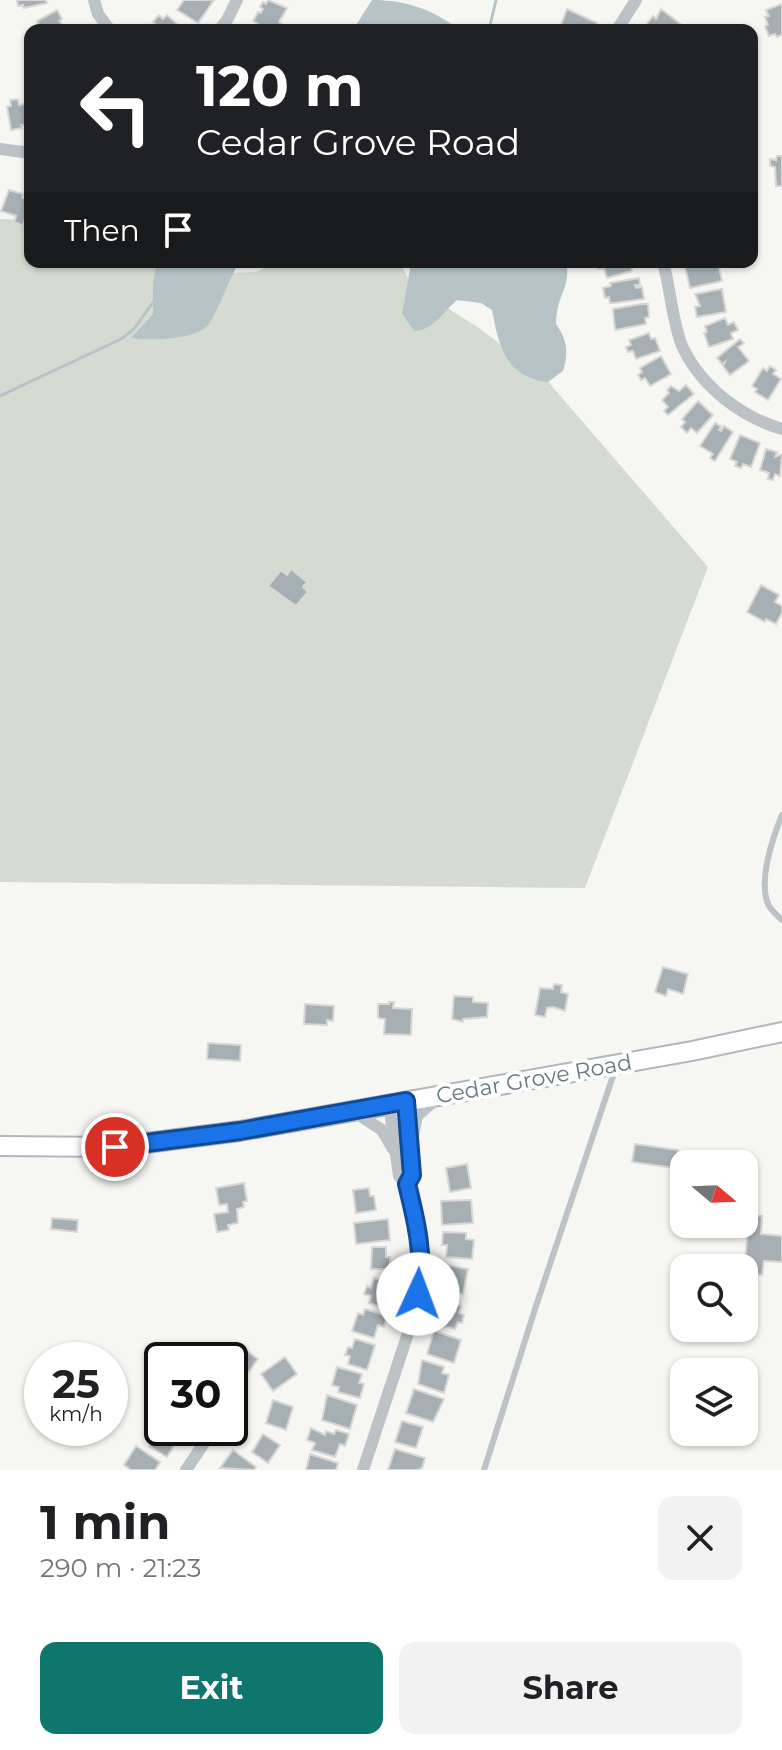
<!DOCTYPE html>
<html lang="en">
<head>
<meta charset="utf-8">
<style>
  :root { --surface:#fff; --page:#f2f2f2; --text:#202124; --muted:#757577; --accent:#0f766e }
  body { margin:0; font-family:Montserrat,sans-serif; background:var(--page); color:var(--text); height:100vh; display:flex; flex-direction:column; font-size:30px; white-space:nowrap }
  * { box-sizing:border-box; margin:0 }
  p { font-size:26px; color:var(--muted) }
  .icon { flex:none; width:44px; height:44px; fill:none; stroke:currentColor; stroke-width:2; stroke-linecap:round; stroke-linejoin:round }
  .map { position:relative; height:1470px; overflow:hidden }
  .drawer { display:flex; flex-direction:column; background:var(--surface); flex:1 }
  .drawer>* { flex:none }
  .banner { position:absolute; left:24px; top:24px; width:734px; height:244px; border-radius:16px; box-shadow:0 2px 6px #0004; background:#202124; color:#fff; overflow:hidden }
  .needle { width:52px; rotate:109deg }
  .buttons { position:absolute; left:670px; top:1150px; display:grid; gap:16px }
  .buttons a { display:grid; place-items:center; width:88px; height:88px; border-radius:16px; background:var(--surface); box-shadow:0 2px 6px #0004; font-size:40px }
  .speed { position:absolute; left:24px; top:1342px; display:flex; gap:16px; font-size:40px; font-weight:700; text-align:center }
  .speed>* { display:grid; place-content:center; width:104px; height:104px; border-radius:50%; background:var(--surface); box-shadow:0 2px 6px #0004; line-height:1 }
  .speed small { font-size:20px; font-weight:400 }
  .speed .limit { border:4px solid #111; border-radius:12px; background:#fff; color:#111 }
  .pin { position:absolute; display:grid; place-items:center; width:68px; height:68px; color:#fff; margin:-34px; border:4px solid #fff; border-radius:50%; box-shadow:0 2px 8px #0007 }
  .me { position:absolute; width:88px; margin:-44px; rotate:2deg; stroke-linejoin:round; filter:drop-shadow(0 0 6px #0008) }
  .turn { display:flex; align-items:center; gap:28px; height:168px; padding:0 40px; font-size:36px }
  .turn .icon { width:104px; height:104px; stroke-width:2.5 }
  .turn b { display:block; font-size:56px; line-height:68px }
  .then { display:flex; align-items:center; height:76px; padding:0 40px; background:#0003; gap:16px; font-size:30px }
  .round { display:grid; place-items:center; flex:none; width:84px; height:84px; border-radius:16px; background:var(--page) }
  .summary { display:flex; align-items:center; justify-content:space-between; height:136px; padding:0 40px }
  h1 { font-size:48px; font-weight:700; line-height:60px }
  .cta { display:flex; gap:16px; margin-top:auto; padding:16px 40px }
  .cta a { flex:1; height:92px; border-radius:16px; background:var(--accent); color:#fff; font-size:32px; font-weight:700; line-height:92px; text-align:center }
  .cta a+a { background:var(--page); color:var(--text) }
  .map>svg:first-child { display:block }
  .green { fill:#d6dbd2 }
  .water { fill:#b6c4c7 }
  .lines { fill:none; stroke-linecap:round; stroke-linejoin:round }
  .stream { stroke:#b6c4c7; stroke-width:3 }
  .building { fill:#a6b0b4; stroke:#d8d7d5; stroke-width:2 }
  .secondary-casing { stroke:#b1b8bb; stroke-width:22 }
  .service { stroke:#bcc2c5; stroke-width:6 }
  .minor { stroke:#bcc2c5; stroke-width:12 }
  .secondary { stroke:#fff; stroke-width:18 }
  .route-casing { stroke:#114b97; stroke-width:20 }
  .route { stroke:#1a73e8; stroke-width:14 }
  .labels { text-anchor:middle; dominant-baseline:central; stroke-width:8; stroke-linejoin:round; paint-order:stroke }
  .street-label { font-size:22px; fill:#667983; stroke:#fff }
</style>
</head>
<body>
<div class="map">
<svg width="782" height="1470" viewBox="0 0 782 1470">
  <rect width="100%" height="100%" fill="#f6f6f3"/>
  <path class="green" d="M 0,219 L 30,220 L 30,262 L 196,262 L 202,274 L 256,272 L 277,262 L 399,262 L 413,286 L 479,328 L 544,377 L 708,567 L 585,888 L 0,882 Z"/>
  <path class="water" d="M 372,0 C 406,0 432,9 460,30 L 353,30 Z
    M 157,262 L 239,262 C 229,280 219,308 209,324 C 198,340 149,341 131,338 L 153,314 L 153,283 Z
    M 406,262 L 566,262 C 570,279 564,288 559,303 C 557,310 556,318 556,324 C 567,340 569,352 563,371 L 548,382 C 505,377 499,346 492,310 L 481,303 L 457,300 C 442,313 434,330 414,331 L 402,314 L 410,269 Z"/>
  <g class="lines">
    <path class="stream" d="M 489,30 L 496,0
      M 0,396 L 121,339 L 134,329 L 154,301"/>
  </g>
  <path class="building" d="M 17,0 L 46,0 L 47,3 L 24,8 L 23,5 L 18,6 Z
    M 184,0 L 214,0 L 198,23 L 177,10 Z
    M 268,0 L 287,8 L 279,22 L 285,26 L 283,30 L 269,30 L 253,21 L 258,12 L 261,13 L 263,9 L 260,7 L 263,2 L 266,4 Z
    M 782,4 L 782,35 L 777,37 L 775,34 L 769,36 L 765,26 L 768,25 L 765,17 L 769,16 L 766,10 Z
    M 567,9 L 597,23 L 593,30 L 559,30 Z
    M 661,9 L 683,26 L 680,30 L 653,30 L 646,25 L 653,16 L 656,19 Z
    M 57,10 L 62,19 L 59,21 L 67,30 L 42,30 L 37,21 Z
    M 159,15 L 163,19 L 167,15 L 184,30 L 154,30 L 158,26 L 153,22 Z
    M 18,99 L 19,105 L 30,103 L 30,126 L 21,125 L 22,128 L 11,130 L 7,107 L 11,106 L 10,100 Z
    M 777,156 L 782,156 L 782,186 L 776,186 L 775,167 L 770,166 L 770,159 L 776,160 Z
    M 9,190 L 23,194 L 22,198 L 30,199 L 23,226 L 14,222 L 16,216 L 1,211 Z
    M 601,262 L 630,262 L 632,271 L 607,278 L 604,268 L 598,269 L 597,263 Z
    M 718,262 L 722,281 L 690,288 L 685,267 Z
    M 639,278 L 640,285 L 635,285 L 636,288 L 642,287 L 644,299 L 614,303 L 610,303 L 609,297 L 605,298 L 603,288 L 611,286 L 610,283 Z
    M 722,289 L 726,312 L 697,317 L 695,307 L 700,306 L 695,294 Z
    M 641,304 L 648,304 L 649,317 L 645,318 L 646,324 L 615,330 L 613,309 Z
    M 725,318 L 728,325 L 734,322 L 738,330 L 731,333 L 733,339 L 709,347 L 704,333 L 707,332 L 705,326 Z
    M 649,333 L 651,339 L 655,338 L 660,351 L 636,359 L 633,351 L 628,352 L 626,347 L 631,345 L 629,340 Z
    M 740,339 L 744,343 L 738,347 L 749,361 L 730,375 L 723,366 L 725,362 L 722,364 L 717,358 Z
    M 661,356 L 671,374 L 650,386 L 645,378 L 641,380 L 638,375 L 642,372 L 640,368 Z
    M 770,366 L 776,370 L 773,374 L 781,379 L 768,400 L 755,392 L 757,389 L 752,386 L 763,368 L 767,371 Z
    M 686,385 L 694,394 L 668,415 L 664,411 L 668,407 L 662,400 L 669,393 L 667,390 L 671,386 L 679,391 Z
    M 698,401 L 713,415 L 697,433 L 691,428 L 687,433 L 681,427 L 685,422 L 682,419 Z
    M 715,423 L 721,426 L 719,430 L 721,431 L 724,426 L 733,432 L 715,461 L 710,458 L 713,454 L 700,446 Z
    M 740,435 L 760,443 L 751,467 L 743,464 L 741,468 L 735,466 L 737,462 L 730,459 Z
    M 766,449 L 777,452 L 775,457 L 782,454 L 780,476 L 775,474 L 773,480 L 768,479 L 769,473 L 760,470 Z
    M 291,569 L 307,582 L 303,587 L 308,592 L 296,606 L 268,586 L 281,570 L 287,575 Z
    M 761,585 L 779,595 L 775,602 L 782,606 L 782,613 L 776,624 L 766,619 L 765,622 L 747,612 Z
    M 663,967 L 688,974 L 683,994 L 668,989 L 666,996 L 655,992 Z
    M 554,984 L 562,985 L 561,992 L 568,994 L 565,1011 L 553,1007 L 547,1008 L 545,1017 L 535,1015 L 540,988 L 553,989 Z
    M 454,996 L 473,997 L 473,1002 L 488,1003 L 487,1017 L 463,1019 L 463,1022 L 452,1019 Z
    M 389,1002 L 394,1002 L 393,1008 L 412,1009 L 411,1035 L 384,1034 L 385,1019 L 378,1018 L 378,1004 L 389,1004 Z
    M 305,1004 L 334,1006 L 333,1021 L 327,1020 L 327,1025 L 304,1024 Z
    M 208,1043 L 241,1045 L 240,1061 L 207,1059 Z
    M 635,1144 L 678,1150 L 675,1168 L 632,1162 Z
    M 467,1164 L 471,1188 L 450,1192 L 446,1168 Z
    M 244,1183 L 247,1201 L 243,1202 L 244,1207 L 237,1209 L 238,1223 L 228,1225 L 229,1230 L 217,1232 L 214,1214 L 228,1212 L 227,1204 L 219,1205 L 216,1188 Z
    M 369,1188 L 370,1196 L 374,1196 L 376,1210 L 356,1213 L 353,1190 Z
    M 471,1200 L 473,1223 L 442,1225 L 441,1201 Z
    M 749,1215 L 762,1216 L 761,1234 L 782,1236 L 782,1262 L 764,1261 L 762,1275 L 744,1273 Z
    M 52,1218 L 78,1220 L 77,1232 L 51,1229 Z
    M 388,1219 L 390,1240 L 356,1244 L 354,1223 Z
    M 443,1232 L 466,1233 L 466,1239 L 474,1240 L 472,1259 L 446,1257 L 447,1245 L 442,1245 Z
    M 372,1247 L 386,1247 L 386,1257 L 390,1257 L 390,1269 L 371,1269 Z
    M 446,1265 L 468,1269 L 463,1294 L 442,1290 Z
    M 374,1278 L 395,1284 L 388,1309 L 369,1303 L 371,1296 L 364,1294 L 367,1286 L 371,1288 Z
    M 441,1300 L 461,1306 L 459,1313 L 464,1315 L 462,1323 L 458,1322 L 455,1329 L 434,1323 Z
    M 365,1309 L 387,1316 L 384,1327 L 378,1325 L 374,1338 L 352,1331 L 358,1313 L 363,1315 Z
    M 434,1331 L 461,1340 L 454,1363 L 427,1354 Z
    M 355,1339 L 375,1345 L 367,1370 L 348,1364 L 350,1356 L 345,1355 L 348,1347 L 352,1348 Z
    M 241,1347 L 258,1359 L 246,1375 L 230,1363 Z
    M 285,1357 L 297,1374 L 273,1391 L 261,1374 Z
    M 422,1360 L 444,1367 L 442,1373 L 449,1375 L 444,1393 L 418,1384 Z
    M 337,1367 L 362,1374 L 359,1383 L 364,1384 L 360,1398 L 338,1392 L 339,1387 L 332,1385 Z
    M 414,1389 L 444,1399 L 433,1422 L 406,1413 Z
    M 327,1395 L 357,1405 L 350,1429 L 322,1420 Z
    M 273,1400 L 293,1407 L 286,1430 L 266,1423 Z
    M 402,1421 L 423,1427 L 416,1448 L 395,1442 Z
    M 162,1426 L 180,1436 L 167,1457 L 149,1446 Z
    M 311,1428 L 325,1435 L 326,1431 L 334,1434 L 336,1430 L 349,1434 L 345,1446 L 340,1444 L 335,1457 L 312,1450 L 315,1443 L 307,1440 Z
    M 263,1434 L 280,1445 L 268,1463 L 252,1452 Z
    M 136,1446 L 160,1462 L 155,1470 L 131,1470 L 124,1465 Z
    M 395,1449 L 425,1458 L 422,1468 L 418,1470 L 388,1470 Z
    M 233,1450 L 256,1467 L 254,1470 L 220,1468 Z
    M 310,1454 L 338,1463 L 336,1470 L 306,1470 Z"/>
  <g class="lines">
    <g class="secondary-casing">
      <path id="secondary" d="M 0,1146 L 115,1147 L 240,1131 L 692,1051 L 782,1032"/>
    </g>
    <path class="service" d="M 782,815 C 773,837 757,883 769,906 C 772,911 778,916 782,920
      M 484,1470 L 536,1306 L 616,1067"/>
    <path class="minor" d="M 94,0 L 98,14 L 110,30
      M 219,30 L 227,20 L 237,0
      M 617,30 L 636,0
      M 0,149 L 30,153
      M 663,262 C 670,286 673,327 683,348 C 702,387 741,417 782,429
      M 406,1101 L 412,1175 L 407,1184
      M 353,1111 L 382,1130 L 393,1149
      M 413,1135 L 417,1116 L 436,1099
      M 230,1405 L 232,1401
      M 186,1470 L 214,1428
      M 363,1470 L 415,1312 L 422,1276 L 417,1224 L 407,1184 L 399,1176 L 389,1104"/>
    <use href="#secondary" class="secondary"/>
  </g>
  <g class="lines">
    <g class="route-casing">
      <path id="route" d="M 115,1147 L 240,1131 L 406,1101 L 412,1175 L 407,1184 C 416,1220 425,1257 418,1294"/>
    </g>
    <use href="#route" class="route"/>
  </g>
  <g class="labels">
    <g class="street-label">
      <text transform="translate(534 1079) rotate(-10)">Cedar Grove Road</text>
    </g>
  </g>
</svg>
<div class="buttons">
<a><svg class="needle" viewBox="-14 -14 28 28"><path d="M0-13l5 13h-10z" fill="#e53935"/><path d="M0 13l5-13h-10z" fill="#757577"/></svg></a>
<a><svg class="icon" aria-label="search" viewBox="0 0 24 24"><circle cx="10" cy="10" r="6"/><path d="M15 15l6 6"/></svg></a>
<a><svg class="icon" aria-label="layers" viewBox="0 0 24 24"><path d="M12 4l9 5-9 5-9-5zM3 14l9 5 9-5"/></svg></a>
</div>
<div class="speed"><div>25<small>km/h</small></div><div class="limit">30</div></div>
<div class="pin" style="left:115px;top:1147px;background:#d93025"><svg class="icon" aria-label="arrive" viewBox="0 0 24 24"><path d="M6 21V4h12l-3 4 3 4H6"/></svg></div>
<svg class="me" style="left:418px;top:1294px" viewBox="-20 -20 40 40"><circle r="19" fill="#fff"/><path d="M0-13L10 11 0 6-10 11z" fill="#1a73e8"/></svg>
<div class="banner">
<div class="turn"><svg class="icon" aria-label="left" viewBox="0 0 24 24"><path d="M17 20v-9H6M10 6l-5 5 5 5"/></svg><div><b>120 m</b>Cedar Grove Road</div></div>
<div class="then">Then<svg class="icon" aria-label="arrive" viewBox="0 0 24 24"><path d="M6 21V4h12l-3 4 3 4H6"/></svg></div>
</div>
</div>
<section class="drawer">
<div class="summary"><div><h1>1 min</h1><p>290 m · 21:23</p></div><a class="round"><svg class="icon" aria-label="close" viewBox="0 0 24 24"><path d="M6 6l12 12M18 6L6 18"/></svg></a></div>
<div class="cta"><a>Exit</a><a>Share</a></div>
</section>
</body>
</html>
